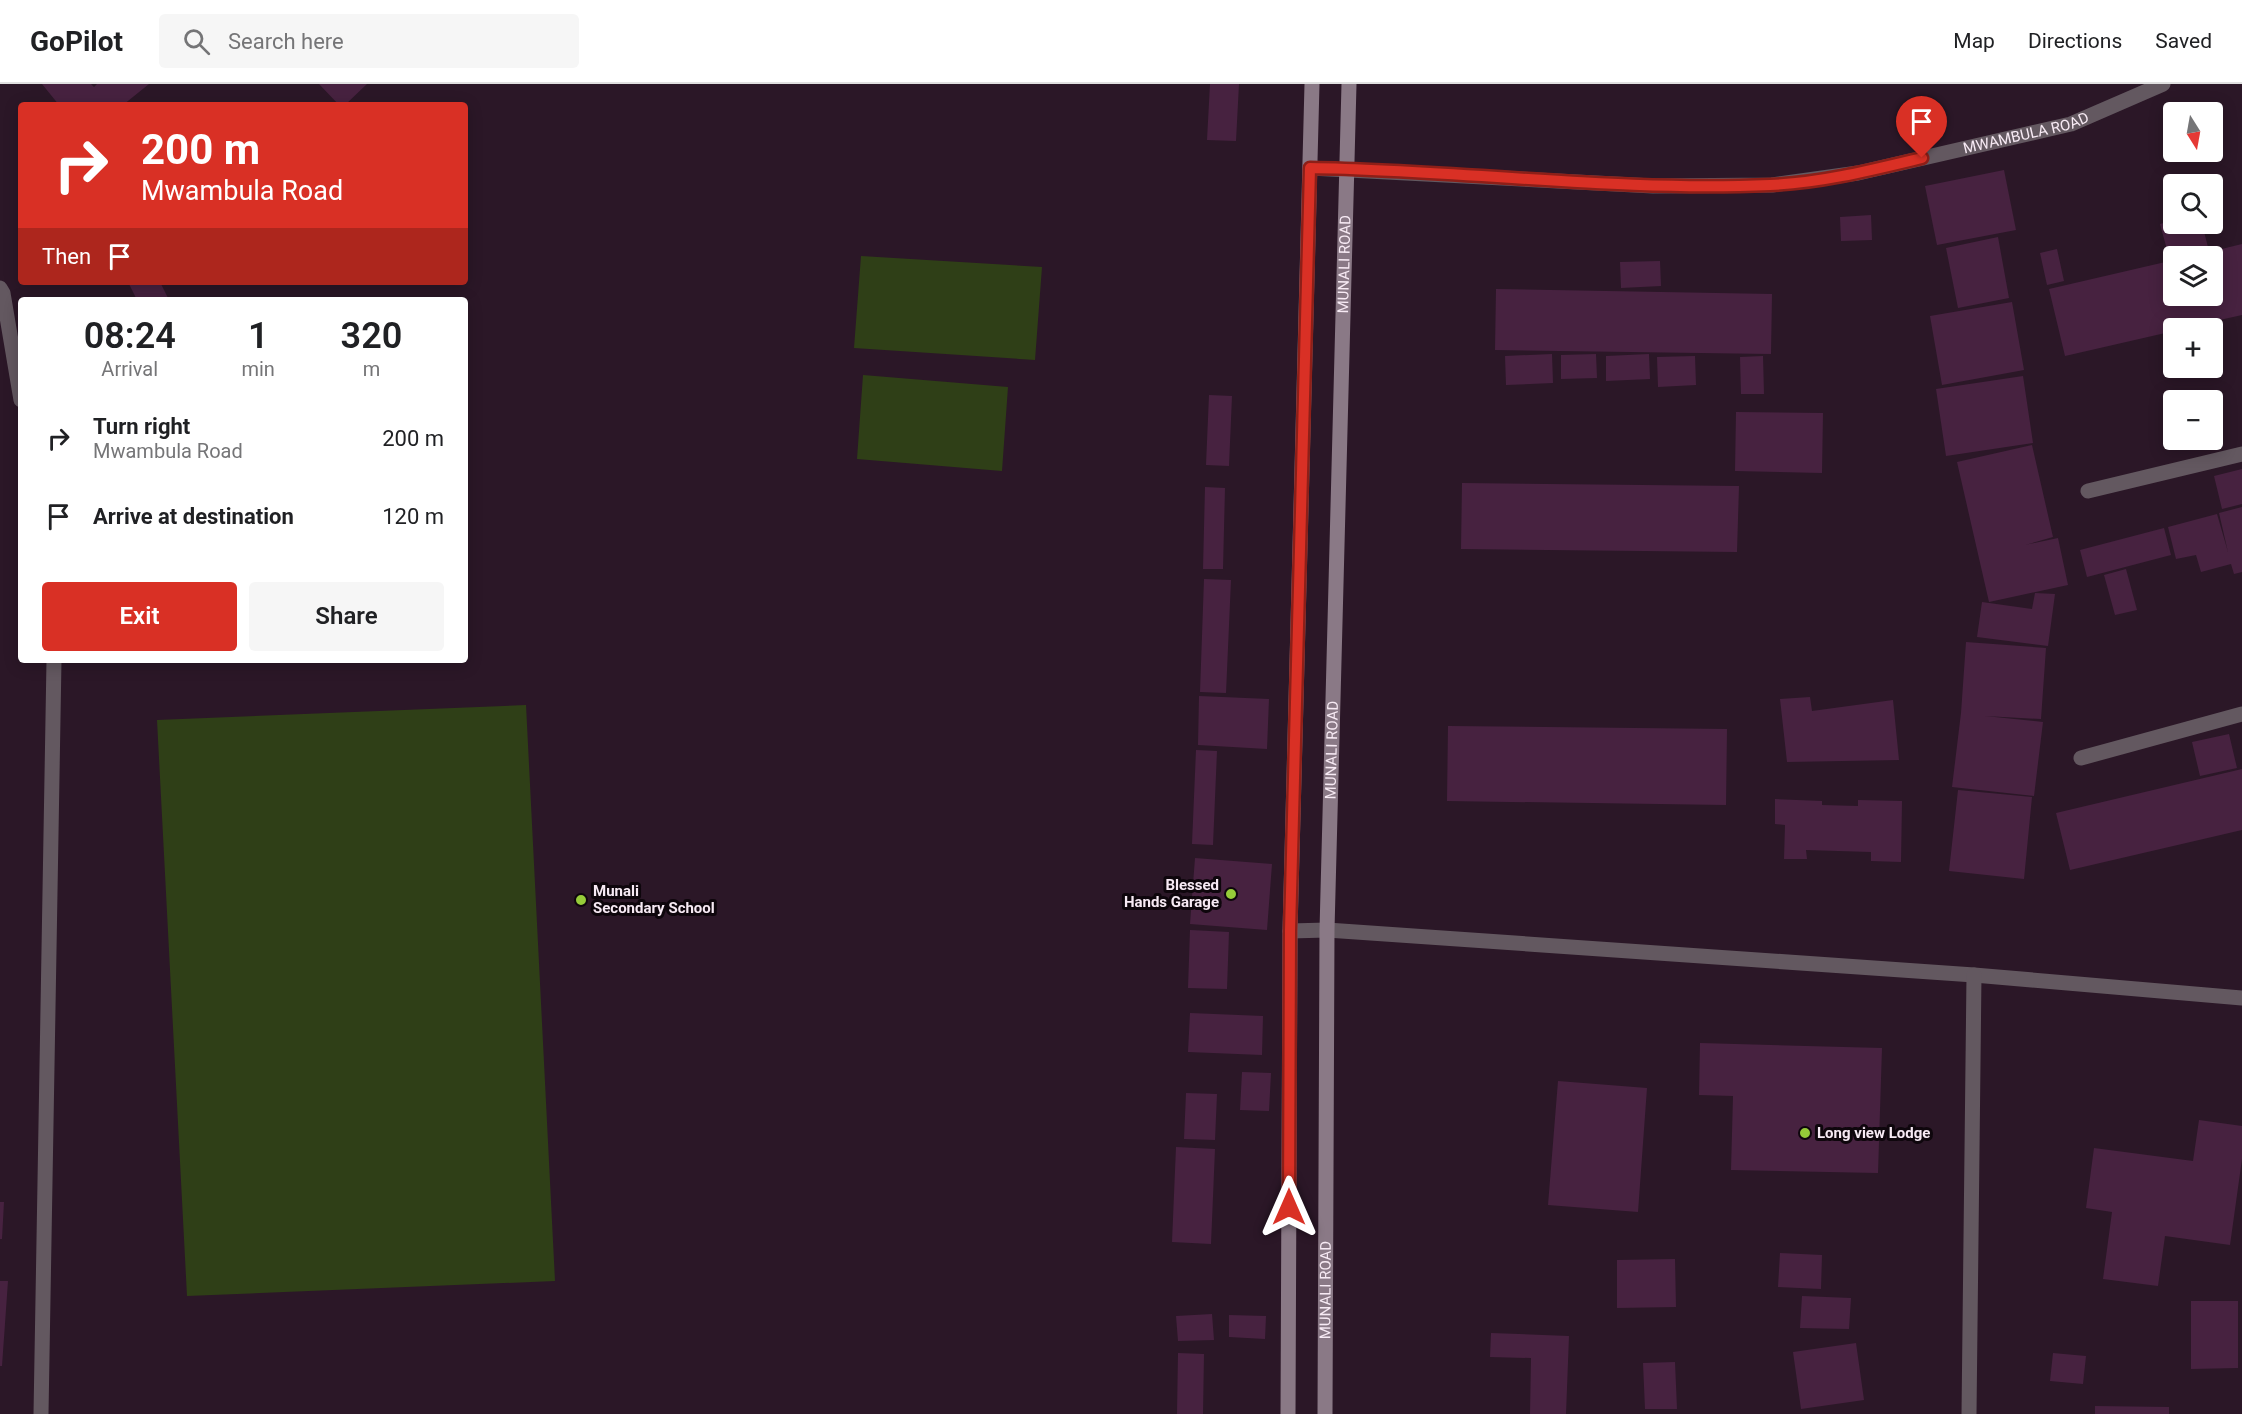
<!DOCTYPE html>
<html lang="en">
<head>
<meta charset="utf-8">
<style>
  :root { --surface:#fff; --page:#f6f6f6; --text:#202124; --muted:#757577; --line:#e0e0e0; --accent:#d93025 }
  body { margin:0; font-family:Roboto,sans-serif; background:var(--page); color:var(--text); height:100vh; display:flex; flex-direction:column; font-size:22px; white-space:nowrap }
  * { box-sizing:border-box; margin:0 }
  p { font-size:20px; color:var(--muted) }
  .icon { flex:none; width:33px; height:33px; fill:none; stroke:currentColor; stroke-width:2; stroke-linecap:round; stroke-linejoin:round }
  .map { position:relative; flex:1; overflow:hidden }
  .sheet { position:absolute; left:18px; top:213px; width:450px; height:366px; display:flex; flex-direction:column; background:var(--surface); border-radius:6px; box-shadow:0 3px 15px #0003 }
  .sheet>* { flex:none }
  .hud { position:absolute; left:18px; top:18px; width:450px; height:183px; border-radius:6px; box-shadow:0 3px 15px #0003; background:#d93025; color:#fff; overflow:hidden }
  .needle { width:39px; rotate:169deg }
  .controls { position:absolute; left:2163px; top:18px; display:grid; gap:12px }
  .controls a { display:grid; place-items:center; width:60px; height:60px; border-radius:6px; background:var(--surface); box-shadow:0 3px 15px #0003; font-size:30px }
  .pin { position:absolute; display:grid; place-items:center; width:51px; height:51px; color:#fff; margin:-62px -26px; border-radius:50% 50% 50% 0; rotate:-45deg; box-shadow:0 0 6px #0007 }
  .pin .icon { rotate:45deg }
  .me { position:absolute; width:66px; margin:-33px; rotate:0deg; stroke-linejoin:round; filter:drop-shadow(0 0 4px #0008) }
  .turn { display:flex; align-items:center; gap:21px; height:126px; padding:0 24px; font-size:27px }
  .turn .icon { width:78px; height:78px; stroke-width:2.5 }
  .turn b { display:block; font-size:42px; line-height:51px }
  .then { display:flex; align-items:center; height:57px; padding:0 24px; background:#0003; gap:12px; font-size:22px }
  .eta { display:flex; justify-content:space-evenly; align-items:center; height:102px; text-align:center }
  .eta b { font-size:36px; font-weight:600; line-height:42px }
  .action { display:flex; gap:12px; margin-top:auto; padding:12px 24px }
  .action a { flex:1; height:69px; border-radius:6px; background:var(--accent); color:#fff; font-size:24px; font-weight:600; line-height:69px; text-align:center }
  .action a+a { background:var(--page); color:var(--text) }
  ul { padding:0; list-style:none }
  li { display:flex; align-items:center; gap:18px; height:78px; padding:0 24px }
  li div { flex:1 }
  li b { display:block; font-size:22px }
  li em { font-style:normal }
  header { display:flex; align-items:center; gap:36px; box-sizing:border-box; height:84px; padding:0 30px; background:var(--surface); border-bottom:2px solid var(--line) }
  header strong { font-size:28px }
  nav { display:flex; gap:33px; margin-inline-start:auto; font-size:21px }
  .search { width:420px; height:54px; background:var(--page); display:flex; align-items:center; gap:15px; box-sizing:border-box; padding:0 21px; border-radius:6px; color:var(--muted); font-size:22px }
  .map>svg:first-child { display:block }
  .green { fill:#2f3f17 }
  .building { fill:#472240 }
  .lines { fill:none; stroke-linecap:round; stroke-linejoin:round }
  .lane { stroke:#635860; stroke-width:15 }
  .street { stroke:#635860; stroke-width:15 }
  .secondary { stroke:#8a7986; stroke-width:15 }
  .route-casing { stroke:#8d1f18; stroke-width:15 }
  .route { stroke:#d93025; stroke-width:10 }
  .poi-dot { fill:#96cc39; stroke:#0e060c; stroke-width:2 }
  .labels { text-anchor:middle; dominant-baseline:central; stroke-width:6; stroke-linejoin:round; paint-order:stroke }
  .street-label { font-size:15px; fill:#f7eaf4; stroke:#0e060c }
  .poi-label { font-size:15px; font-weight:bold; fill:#f7eaf4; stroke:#0e060c; text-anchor:start }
</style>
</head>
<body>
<header>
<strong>GoPilot</strong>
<div class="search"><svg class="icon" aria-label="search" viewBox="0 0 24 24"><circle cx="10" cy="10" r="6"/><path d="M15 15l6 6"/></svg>Search here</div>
<nav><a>Map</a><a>Directions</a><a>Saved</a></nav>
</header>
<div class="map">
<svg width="2242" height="1330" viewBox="0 0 2242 1330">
  <rect width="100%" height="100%" fill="#2b1727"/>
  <path class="green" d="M 861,172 L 1042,183 L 1035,276 L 854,264 Z
    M 863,291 L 1008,303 L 1002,387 L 857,375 Z
    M 526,621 L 555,1197 L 187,1212 L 157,636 Z"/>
  <path class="building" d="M 42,0 L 91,0 L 94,3 L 97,0 L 149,0 L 123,21 L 59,21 Z
    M 319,0 L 367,0 L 345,21 L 339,21 Z
    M 1210,0 L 1239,0 L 1236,57 L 1207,56 Z
    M 2004,86 L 2016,146 L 1937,161 L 1925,102 Z
    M 1871,131 L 1872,156 L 1841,157 L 1840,133 Z
    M 2174,136 L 2174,140 L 2202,140 L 2208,163 L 2169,173 L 2160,140 Z
    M 1998,153 L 2009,214 L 1958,224 L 1946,164 Z
    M 2242,160 L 2242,231 L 2184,244 L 2174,244 L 2174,247 L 2065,272 L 2049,205 L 2174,176 L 2174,212 L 2212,212 L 2212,172 L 2193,172 Z
    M 2057,165 L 2064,197 L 2047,201 L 2040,169 Z
    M 1660,177 L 1661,202 L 1621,204 L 1620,178 Z
    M 128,198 L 160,198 L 168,214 L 164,216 L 137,216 Z
    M 1496,205 L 1772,210 L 1771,270 L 1495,266 Z
    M 2012,218 L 2024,286 L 1942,301 L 1930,232 Z
    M 1552,270 L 1553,299 L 1506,301 L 1505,272 Z
    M 1596,270 L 1597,294 L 1561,295 L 1561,271 Z
    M 1649,270 L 1650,295 L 1606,297 L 1606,272 Z
    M 1695,272 L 1696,301 L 1658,303 L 1657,273 Z
    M 1763,272 L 1764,310 L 1741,310 L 1740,273 Z
    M 2023,292 L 2033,359 L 1946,372 L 1936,305 Z
    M 1209,311 L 1232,312 L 1229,382 L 1206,381 Z
    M 1736,328 L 1823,329 L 1822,389 L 1735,387 Z
    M 2032,361 L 2053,453 L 2025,461 L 2058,454 L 2068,501 L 1989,518 L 1957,378 Z
    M 2242,385 L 2242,420 L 2222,425 L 2214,392 Z
    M 1462,399 L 1739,402 L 1737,468 L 1461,465 Z
    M 1205,403 L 1225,404 L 1223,485 L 1203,485 Z
    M 2242,423 L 2242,488 L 2234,490 L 2231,480 L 2201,488 L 2196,471 L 2176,475 L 2168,443 L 2217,430 L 2228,468 L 2219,429 Z
    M 2164,444 L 2171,471 L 2087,493 L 2080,466 Z
    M 2126,485 L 2137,526 L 2115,531 L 2104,491 Z
    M 1204,495 L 1231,496 L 1226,609 L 1200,608 Z
    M 2035,509 L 2055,510 L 2048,562 L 1977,553 L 1982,518 L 2032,525 Z
    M 1966,558 L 2046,564 L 2041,635 L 1985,632 L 2043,638 L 2034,712 L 1952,703 L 1961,629 Z
    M 1199,612 L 1269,615 L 1267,665 L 1198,661 Z
    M 1810,613 L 1812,627 L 1893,616 L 1899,676 L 1787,678 L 1780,615 Z
    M 1448,642 L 1727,645 L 1726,721 L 1447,717 Z
    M 2229,650 L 2237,684 L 2200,692 L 2192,658 Z
    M 1196,666 L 1217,667 L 1213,761 L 1192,760 Z
    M 2242,685 L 2242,746 L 2070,786 L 2056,729 Z
    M 1958,706 L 2032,713 L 2024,795 L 1949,787 Z
    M 1775,715 L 1822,717 L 1822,721 L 1858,722 L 1858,716 L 1902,717 L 1901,778 L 1871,777 L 1871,768 L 1806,766 L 1807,775 L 1784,775 L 1785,741 L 1775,740 Z
    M 1195,774 L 1272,780 L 1267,846 L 1190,840 Z
    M 1190,846 L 1229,848 L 1227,905 L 1188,904 Z
    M 1190,929 L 1263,932 L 1262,971 L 1188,968 Z
    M 1700,959 L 1882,964 L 1878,1089 L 1731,1086 L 1733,1012 L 1699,1011 Z
    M 1242,988 L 1271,989 L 1269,1027 L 1240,1026 Z
    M 1558,997 L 1647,1004 L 1638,1128 L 1548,1121 Z
    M 1186,1009 L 1217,1010 L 1215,1056 L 1184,1055 Z
    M 2199,1036 L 2242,1042 L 2242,1075 L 2230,1161 L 2165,1152 L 2158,1202 L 2103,1195 L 2112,1128 L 2086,1124 L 2094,1064 L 2193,1077 Z
    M 1176,1063 L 1215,1065 L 1211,1160 L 1172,1158 Z
    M 0,1118 L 4,1118 L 2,1155 L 0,1155 Z
    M 1780,1169 L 1822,1171 L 1821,1205 L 1778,1203 Z
    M 1675,1175 L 1676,1223 L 1617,1224 L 1617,1176 Z
    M 0,1197 L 8,1197 L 2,1282 L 0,1282 Z
    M 1802,1212 L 1851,1214 L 1849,1245 L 1800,1244 Z
    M 2191,1217 L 2238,1217 L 2238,1284 L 2191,1285 Z
    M 1212,1230 L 1214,1256 L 1178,1257 L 1176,1232 Z
    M 1229,1231 L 1266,1232 L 1265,1255 L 1229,1253 Z
    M 1491,1249 L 1569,1252 L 1566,1330 L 1530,1330 L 1531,1274 L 1490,1273 Z
    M 1856,1259 L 1864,1316 L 1801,1325 L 1793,1268 Z
    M 1178,1269 L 1204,1270 L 1203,1330 L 1177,1330 Z
    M 2053,1269 L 2086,1272 L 2083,1300 L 2050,1297 Z
    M 1675,1278 L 1677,1325 L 1645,1325 L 1643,1279 Z
    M 2095,1322 L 2169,1323 L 2169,1330 L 2095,1330 Z"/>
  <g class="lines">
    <path class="lane" d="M 0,204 L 3,209 L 21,316
      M 41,1330 L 54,576"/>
    <g class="street">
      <path id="s1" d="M 1310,84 L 1653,102 L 1772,101 L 1858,89 L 2071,40 L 2163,0"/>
      <path d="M 2088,407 L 2242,370"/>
      <path d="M 2081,674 L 2242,630"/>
      <path d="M 1290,847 L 1327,846 L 1974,891 L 2242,914"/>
      <path d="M 1969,1330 L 1974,891"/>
    </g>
    <g class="secondary">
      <path d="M 1288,1330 L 1290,847 L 1312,0"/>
      <path id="s2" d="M 1325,1330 L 1327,846 L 1349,0"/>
    </g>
  </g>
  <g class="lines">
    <g class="route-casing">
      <path id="route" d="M 1289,1123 L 1290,847 L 1310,84 C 1463,86 1616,108 1770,101 C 1821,99 1872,86 1922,74"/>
    </g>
    <use href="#route" class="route"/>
  </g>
  <g class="poi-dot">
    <circle cx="1231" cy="810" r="6"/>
    <circle cx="581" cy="816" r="6"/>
    <circle cx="1805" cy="1049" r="6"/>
  </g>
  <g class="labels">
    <g class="street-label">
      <text stroke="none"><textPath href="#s1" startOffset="722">MWAMBULA ROAD</textPath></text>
      <text stroke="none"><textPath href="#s2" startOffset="1150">MUNALI ROAD</textPath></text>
      <text stroke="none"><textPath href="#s2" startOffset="664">MUNALI ROAD</textPath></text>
      <text stroke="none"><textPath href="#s2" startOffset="124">MUNALI ROAD</textPath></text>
    </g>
    <g class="poi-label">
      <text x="1219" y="801" text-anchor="end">Blessed<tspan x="1219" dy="17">Hands Garage</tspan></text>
      <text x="593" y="807">Munali<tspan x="593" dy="17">Secondary School</tspan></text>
      <text x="1817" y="1049">Long view Lodge</text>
    </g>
  </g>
</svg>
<div class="controls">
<a><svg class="needle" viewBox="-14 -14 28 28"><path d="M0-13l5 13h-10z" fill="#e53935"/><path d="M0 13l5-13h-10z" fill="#757577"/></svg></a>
<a><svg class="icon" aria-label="search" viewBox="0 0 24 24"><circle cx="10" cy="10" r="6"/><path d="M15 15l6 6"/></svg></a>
<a><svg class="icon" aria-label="layers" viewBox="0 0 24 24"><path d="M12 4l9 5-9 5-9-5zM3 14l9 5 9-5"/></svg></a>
<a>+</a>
<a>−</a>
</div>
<div class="pin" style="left:1922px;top:74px;background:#d93025"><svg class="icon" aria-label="arrive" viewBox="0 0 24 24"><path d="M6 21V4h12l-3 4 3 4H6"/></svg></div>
<svg class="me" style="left:1289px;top:1123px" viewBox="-20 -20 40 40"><path d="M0-17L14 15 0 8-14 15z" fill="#d93025" stroke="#fff" stroke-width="4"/></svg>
<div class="hud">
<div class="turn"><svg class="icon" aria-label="right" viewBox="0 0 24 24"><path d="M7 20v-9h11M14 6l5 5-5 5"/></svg><div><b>200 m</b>Mwambula Road</div></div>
<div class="then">Then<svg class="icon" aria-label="arrive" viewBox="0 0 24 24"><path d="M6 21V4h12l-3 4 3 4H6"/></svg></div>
</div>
<section class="sheet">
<div class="eta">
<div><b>08:24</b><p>Arrival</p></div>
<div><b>1</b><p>min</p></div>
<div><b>320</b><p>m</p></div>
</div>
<ul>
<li><svg class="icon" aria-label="right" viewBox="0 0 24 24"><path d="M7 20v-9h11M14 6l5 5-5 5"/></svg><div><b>Turn right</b><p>Mwambula Road</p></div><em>200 m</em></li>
<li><svg class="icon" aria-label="arrive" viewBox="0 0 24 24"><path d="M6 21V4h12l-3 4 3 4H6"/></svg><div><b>Arrive at destination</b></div><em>120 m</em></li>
</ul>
<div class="action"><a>Exit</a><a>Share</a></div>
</section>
</div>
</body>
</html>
